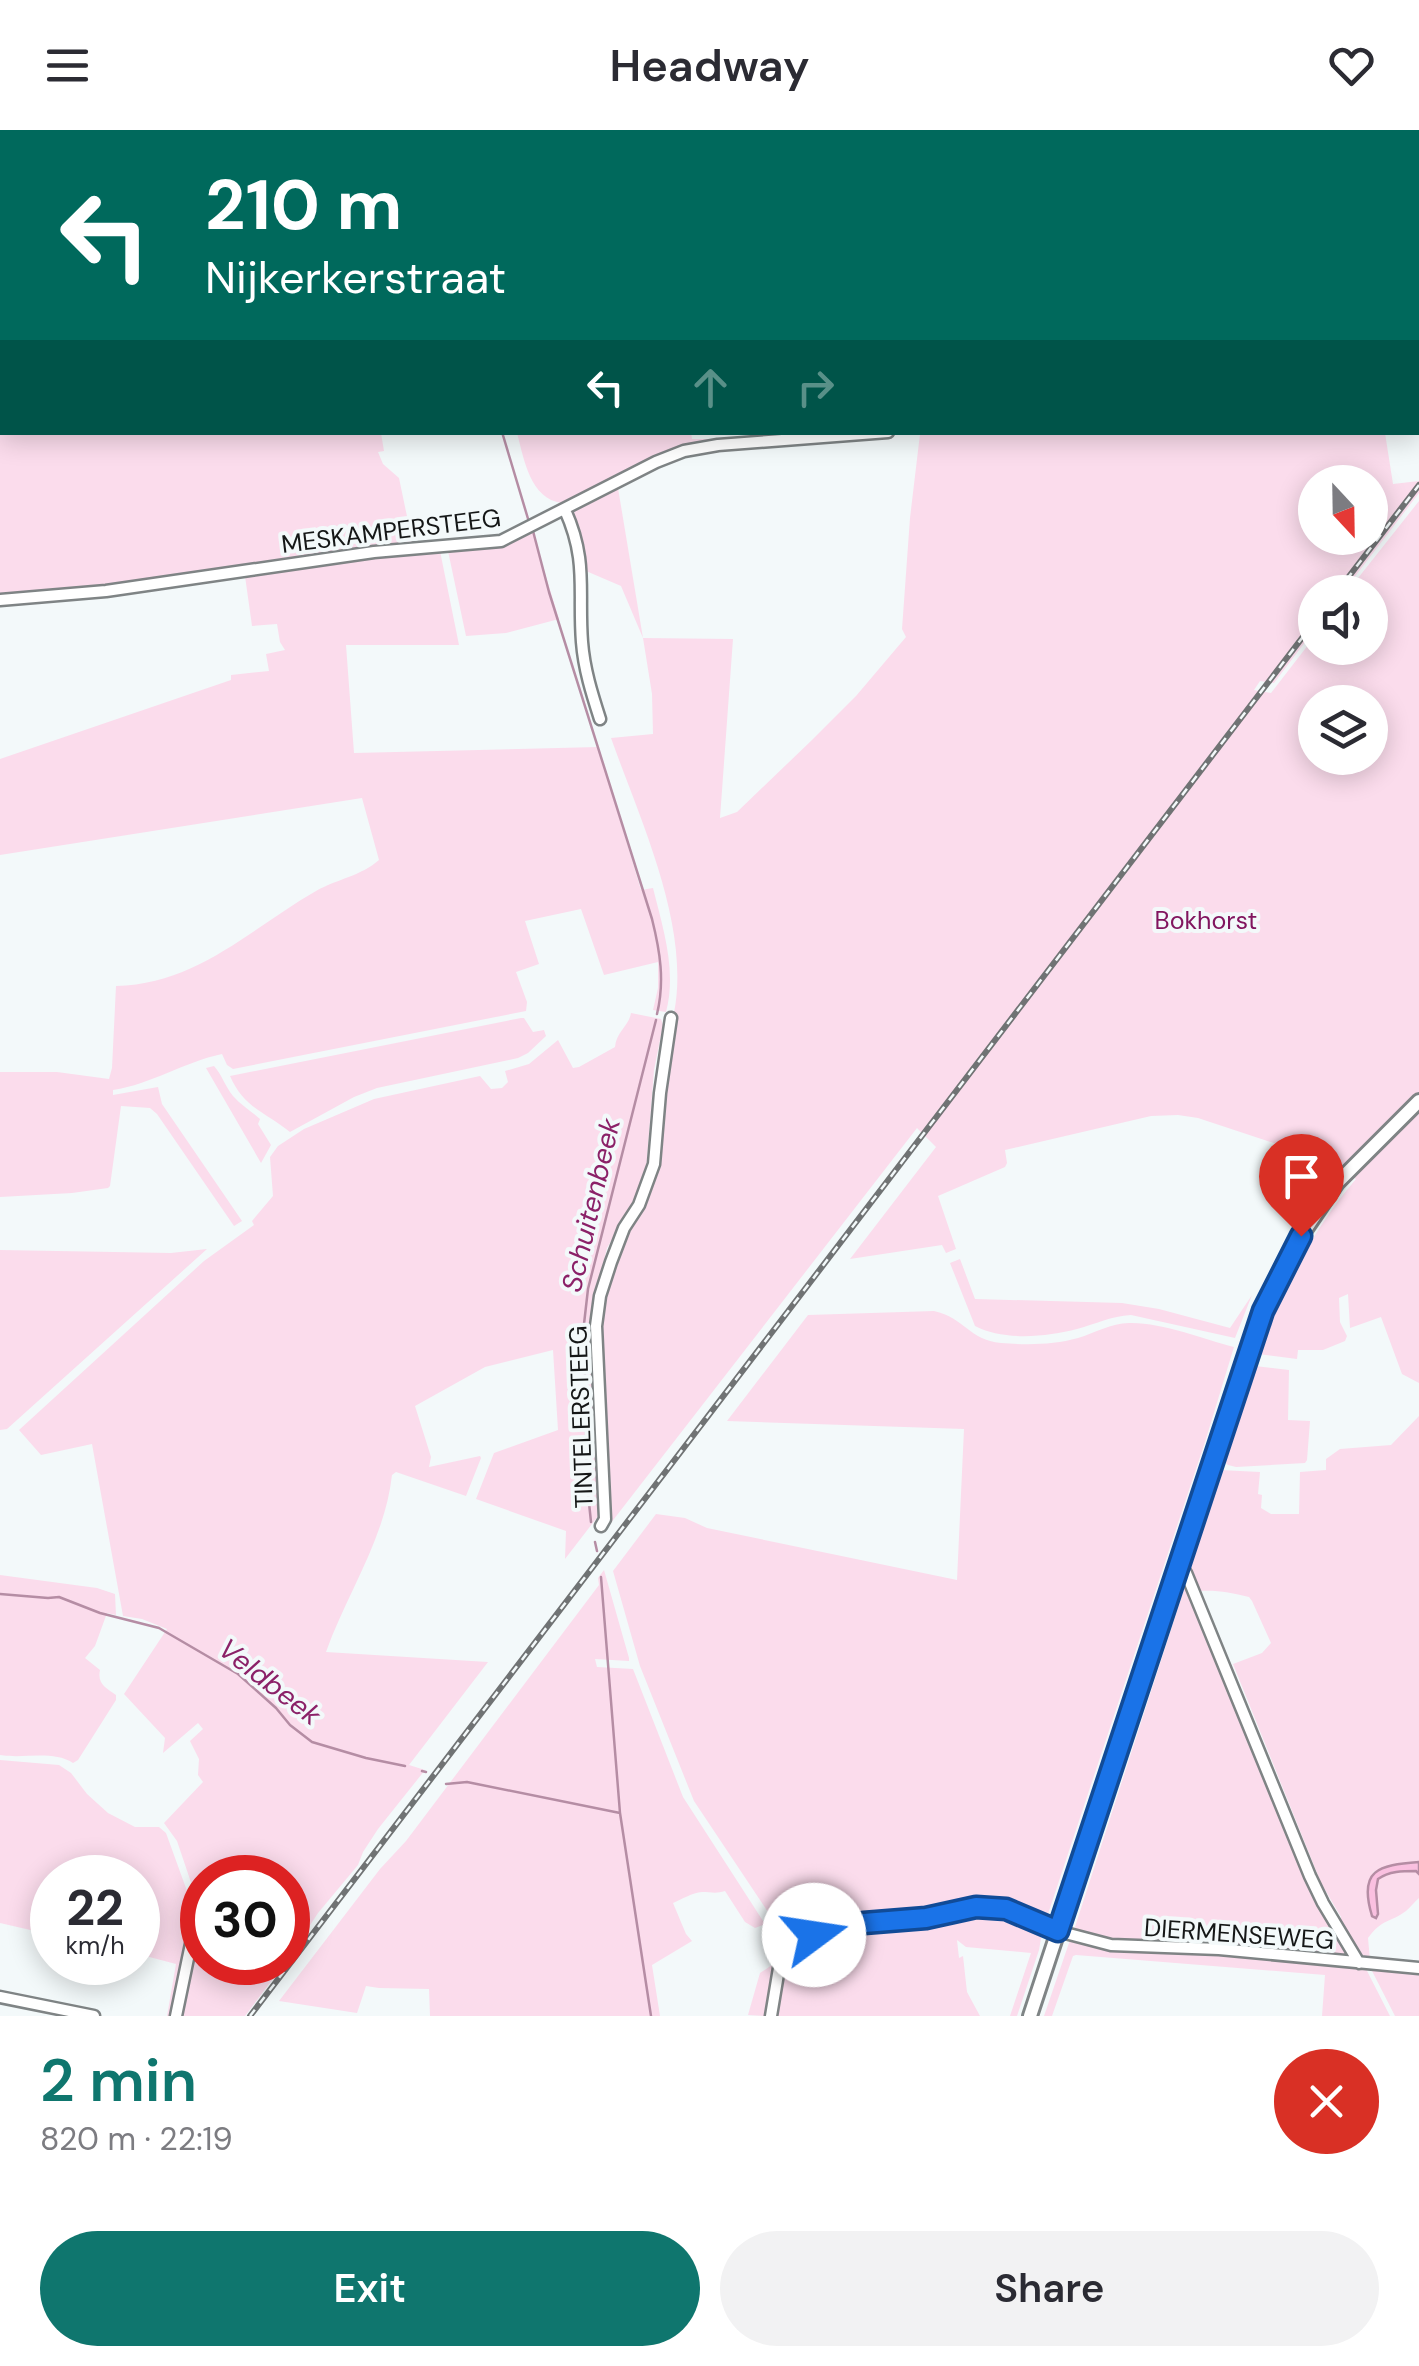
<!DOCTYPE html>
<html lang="en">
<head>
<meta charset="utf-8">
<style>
  :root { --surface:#fff; --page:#f2f2f3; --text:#2b2b33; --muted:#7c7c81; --accent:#0f766e }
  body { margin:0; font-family:"DM Sans",sans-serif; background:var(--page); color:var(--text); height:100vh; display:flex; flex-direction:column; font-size:38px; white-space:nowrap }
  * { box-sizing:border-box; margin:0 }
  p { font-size:32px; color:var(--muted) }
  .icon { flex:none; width:55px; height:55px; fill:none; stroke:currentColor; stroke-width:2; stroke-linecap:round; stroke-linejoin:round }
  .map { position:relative; height:1886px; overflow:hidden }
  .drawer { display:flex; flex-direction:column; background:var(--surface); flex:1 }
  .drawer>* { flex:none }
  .guide { position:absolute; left:0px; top:0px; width:1420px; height:305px; box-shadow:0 5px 25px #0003; background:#00695c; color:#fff; overflow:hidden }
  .needle { width:65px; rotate:158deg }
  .buttons { position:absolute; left:1298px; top:335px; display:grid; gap:20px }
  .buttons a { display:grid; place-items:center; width:90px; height:90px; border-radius:50%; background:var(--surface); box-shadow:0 5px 25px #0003; font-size:50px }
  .speed { position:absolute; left:30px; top:1725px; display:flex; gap:20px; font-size:50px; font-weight:700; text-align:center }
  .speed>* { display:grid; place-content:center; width:130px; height:130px; border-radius:50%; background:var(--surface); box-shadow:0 5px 25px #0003; line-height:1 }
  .speed small { font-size:25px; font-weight:400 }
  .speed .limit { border:15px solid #d22; background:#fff; color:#111 }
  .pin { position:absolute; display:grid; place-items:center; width:85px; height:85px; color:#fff; margin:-102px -42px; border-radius:50% 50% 50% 0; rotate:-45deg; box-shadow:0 0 10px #0007 }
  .pin .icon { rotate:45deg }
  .me { position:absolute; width:110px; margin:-55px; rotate:76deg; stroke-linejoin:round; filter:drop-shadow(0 0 8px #0008) }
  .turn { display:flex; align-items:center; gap:35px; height:210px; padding:0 40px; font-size:45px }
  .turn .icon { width:130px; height:130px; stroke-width:2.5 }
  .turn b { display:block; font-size:70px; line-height:85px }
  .lanes { display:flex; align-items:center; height:95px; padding:0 40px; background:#0003; justify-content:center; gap:50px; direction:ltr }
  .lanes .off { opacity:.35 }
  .round { display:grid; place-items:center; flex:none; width:105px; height:105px; border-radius:52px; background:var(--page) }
  .summary { display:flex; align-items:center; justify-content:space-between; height:170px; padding:0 40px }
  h1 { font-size:60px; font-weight:600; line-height:75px; color:var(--accent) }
  .action { display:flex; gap:20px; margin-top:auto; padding:20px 40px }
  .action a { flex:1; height:115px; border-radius:60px; background:var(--accent); color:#fff; font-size:40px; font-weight:600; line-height:115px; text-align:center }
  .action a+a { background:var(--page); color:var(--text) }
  header { display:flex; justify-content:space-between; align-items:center; height:130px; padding:0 40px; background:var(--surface); font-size:45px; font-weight:600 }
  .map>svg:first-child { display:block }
  .green { fill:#fbdcec; fill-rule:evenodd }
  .water { fill:#fac0e0; stroke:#b58da4; stroke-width:2.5 }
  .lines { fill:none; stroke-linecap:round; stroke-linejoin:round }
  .stream { stroke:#b58da4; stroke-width:2.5 }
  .minor-casing { stroke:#7f8485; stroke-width:15 }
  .major-casing { stroke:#7f8485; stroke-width:18 }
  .minor { stroke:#fff; stroke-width:10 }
  .major { stroke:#fff; stroke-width:12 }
  .rail-casing { stroke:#707374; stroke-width:6 }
  .rail { stroke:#f3f9fa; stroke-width:2.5; stroke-dasharray:8; stroke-linecap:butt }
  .route-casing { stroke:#114b97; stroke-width:25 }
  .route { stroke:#1a73e8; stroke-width:18 }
  .labels { text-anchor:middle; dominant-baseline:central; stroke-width:8; stroke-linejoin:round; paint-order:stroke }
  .street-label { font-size:25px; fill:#151717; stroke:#f3f9fa }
  .park-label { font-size:25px; fill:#81155f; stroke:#f3f9fa }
  .water-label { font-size:28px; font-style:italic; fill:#8b2168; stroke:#f3f9fa }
</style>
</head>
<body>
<header><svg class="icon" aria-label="menu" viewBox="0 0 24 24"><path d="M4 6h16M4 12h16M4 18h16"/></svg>Headway<svg class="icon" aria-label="heart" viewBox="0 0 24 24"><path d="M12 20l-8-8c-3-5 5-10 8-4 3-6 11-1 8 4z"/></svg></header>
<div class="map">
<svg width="1419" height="1886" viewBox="0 0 1419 1886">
  <rect width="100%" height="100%" fill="#f3f9fa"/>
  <path class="green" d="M 0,0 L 184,0 L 183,2 L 2,2 L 2,302 L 381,303 L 384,321 L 378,322 L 383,334 L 399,348 L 413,415 L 84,460 L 0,466 Z
    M 661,0 L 1419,0 L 1419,270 L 1418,2 L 668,2 Z
    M 691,302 L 692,309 L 724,309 L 689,316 L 661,325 L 562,373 C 530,369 524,329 517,303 Z
    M 938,302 L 1385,303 L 1393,354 L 1419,351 L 1419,363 L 1343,462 L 1315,462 L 1315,499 L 1274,553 L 1260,551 L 1254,560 L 1271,563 L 1315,506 L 1315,518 L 1370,518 L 1370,462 L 1347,462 L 1419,371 L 1419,1253 L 1402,1244 L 1381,1187 L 1350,1198 L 1348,1164 L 1339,1168 L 1340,1192 L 1347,1206 L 1345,1211 L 1323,1220 L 1298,1220 L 1297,1229 L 1258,1224 C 1283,1160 1311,1101 1356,1049 L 1328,1031 L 1198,988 L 1178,985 L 1151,986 L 1005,1020 L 1007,1033 L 1005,1037 L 938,1066 L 956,1119 L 946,1123 L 942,1115 L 850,1129 L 936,1017 L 917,998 L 607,1398 L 604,1349 L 603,1179 L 608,1156 L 622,1123 L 620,1120 L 629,1098 L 647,1068 L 655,1041 L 672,894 L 676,892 L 678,885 L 674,883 C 691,796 640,690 611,608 L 653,604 L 652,564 L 643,508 L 621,456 L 586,441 L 574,382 L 618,358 L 643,508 L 733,509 L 720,688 L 737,682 L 812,610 L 856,566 L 906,507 L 902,499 L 910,388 L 920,304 ZM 1315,352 L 1370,352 L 1370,408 L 1315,408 ZM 1315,572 L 1370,572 L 1370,628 L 1315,628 Z
    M 532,401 L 559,489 L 506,503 L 466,506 L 448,421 L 502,415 Z
    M 440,421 L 459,515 L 346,515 L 354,623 L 598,617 L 641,760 L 653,758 C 663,798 677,841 666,882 L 653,880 L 658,858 L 658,832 L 604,845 L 581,779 L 525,791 L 539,834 L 516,842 L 527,872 L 526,881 L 233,939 L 227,935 L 222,924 C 184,932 152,954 113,960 L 113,965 L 158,957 L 162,974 L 242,1091 L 234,1096 L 157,984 L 150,978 L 121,976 L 110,1056 L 108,1058 L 72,1063 L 0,1067 L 0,942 L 57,942 L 109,949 L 112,938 L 116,856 C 197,854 250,799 316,761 C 337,749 361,746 379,730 L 362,668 L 0,725 L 0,629 L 231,550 L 231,545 L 269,541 L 266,524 L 285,520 L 280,512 L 277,494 L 252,496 L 245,446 L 404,424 Z
    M 631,883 L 661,889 L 663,895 L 654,940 L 646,1041 L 640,1061 L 607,1118 L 593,1175 L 595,1333 L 602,1381 L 565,1429 L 566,1401 L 476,1369 L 494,1323 L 558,1300 L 553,1220 L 485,1237 L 415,1276 L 431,1327 L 429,1337 L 480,1326 L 481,1328 L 466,1366 L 396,1342 L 392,1345 C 385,1409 347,1463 326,1522 L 488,1532 L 409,1635 L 425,1640 L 378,1699 L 363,1722 L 358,1735 L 318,1783 L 288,1829 L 288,1748 L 202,1748 L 202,1785 L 177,1711 L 164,1693 L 203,1652 L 198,1645 L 199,1629 L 190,1611 L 203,1599 L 198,1593 L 163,1623 L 165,1608 L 124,1564 L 167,1499 L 142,1489 L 123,1486 L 92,1314 L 41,1325 L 19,1300 L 204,1131 L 254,1095 L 252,1091 L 273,1066 L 270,1027 L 278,1016 L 304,999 L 374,969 L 480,946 L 491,959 L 502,958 L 508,952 L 505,941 L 529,934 L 558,910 L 573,938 L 579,937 L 615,917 C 616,902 629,896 631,883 Z
    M 521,888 L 524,888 L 533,902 L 544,900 L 546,906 L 528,923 L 518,928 L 377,958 L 354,967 L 290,1002 C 265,982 244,978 230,946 Z
    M 214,936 C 222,945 225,956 233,966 C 241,975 251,981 260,989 L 258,994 L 271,1015 L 261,1033 L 206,938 Z
    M 207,1119 L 7,1299 L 0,1300 L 0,1120 L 171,1123 Z
    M 960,1129 L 975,1169 L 1122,1173 L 1159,1179 L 1230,1198 L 1252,1165 L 1235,1208 L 1131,1185 C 1111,1186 1096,1194 1077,1199 C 1047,1207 1003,1211 975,1196 L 950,1133 Z
    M 934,1181 C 965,1188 969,1210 1001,1213 C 1027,1215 1053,1215 1078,1208 C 1095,1203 1111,1193 1129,1193 C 1161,1192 1203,1209 1234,1217 L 1205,1312 L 1046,1790 L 1011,1775 L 977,1770 L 915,1781 L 854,1785 L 823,1794 L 786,1809 L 694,1671 L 640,1536 L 613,1441 L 656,1384 L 685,1388 L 707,1398 L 957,1450 L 964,1299 L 727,1291 L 808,1185 Z
    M 1255,1236 L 1289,1240 L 1288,1290 L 1310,1291 L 1307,1330 L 1305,1333 L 1236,1337 L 1228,1335 L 1223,1330 Z
    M 1419,1286 L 1419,1732 L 1397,1734 L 1373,1742 L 1371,1784 L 1375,1788 L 1378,1784 L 1376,1760 L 1378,1749 L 1390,1743 L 1416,1741 L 1419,1743 L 1419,1768 C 1414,1772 1411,1777 1406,1781 C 1390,1793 1383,1788 1368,1808 L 1370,1830 L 1361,1829 L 1336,1790 L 1341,1789 L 1341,1787 L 1321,1753 L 1233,1534 L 1262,1523 L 1271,1513 L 1252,1471 L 1249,1467 C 1232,1463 1218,1460 1200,1461 L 1189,1444 L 1220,1340 L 1260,1342 L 1258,1364 L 1262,1365 L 1261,1378 L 1271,1384 L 1299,1384 L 1300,1342 L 1326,1340 L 1326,1329 L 1340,1319 L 1391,1315 Z
    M 604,1440 L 629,1528 L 629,1531 L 595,1529 L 597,1537 L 633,1539 L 683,1667 L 765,1794 L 755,1798 L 745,1792 L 725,1761 C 716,1764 711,1762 702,1762 C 692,1763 682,1769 673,1773 L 686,1804 L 692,1811 L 652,1835 L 660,1886 L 430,1886 L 429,1859 L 379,1858 L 366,1856 L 357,1883 L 279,1871 L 380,1739 L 406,1711 L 599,1455 L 598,1448 Z
    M 0,1445 L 97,1458 L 115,1464 L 116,1485 L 107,1483 L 95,1516 L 85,1528 L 100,1540 C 97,1554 106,1558 116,1565 L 116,1570 L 78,1630 L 73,1633 C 53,1620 24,1629 0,1625 Z
    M 1187,1450 L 1350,1826 L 1186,1810 L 1113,1809 L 1074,1800 Z
    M 0,1630 L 59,1635 L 71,1643 L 87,1664 L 108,1683 L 135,1697 L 159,1697 L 166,1703 L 195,1783 L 174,1886 L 167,1886 L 176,1834 L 138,1824 L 138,1748 L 52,1748 L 52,1805 L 0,1793 Z
    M 973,1783 L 1002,1787 L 1042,1803 L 1039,1820 L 1017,1886 L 1010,1886 L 1031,1823 L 966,1817 L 957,1810 L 959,1828 L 963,1826 L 967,1862 L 980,1886 L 775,1886 C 778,1867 778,1841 792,1826 C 821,1795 888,1800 927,1793 C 943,1790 957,1785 973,1783 Z
    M 202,1799 L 202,1832 L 285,1833 L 245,1886 L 178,1886 L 193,1812 Z
    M 1070,1810 L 1364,1835 L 1390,1886 L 1322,1886 L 1325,1845 L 1076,1825 L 1073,1826 L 1052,1886 L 1044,1886 Z
    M 775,1833 L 764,1886 L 748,1885 L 760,1843 Z
    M 1375,1838 L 1419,1842 L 1419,1886 L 1395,1886 L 1371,1839 Z"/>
  <path class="water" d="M 1419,1732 L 1419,1744 L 1416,1741 C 1403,1741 1389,1741 1378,1749 L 1376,1760 L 1378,1784 L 1376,1788 L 1372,1786 C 1358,1740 1378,1735 1419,1732 Z"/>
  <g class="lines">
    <path class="stream" d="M 409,0 L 411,2
      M 502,302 L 529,392
      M 533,401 L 549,462 L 652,789 C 660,821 665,851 657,884
      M 591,1392 L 587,1354 L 584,1194 L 588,1159 L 656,890
      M 595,1412 L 597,1421
      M 601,1447 L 620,1683 L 651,1886
      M 0,1464 L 48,1468 L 59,1467 L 100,1483 L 159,1498 L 238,1544 L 276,1578 L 290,1595 L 312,1612 L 366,1628 L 405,1636
      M 422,1641 L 426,1642
      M 446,1654 L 467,1652 L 620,1683"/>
    <g class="minor-casing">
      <path id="minor" d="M 455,2 L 455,0
        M 1418,276 L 1419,276
        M 565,380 C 588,431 578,460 582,512 C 584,539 592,564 600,589
        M 0,470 L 106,461 L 374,422 L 501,411 L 656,332 L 684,321 L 718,315 L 888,302
        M 601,1396 L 605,1389 L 596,1196 L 600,1166 L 611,1132 L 624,1098 L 639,1075 L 654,1034 L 660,963 L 671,888
        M 1178,1440 L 1186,1443 L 1310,1746 L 1323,1773 L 1359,1833
        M 0,1867 L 94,1886
        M 176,1886 L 192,1809 L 202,1796
        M 771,1886 L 779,1838 L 787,1824 L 798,1813 L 814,1805 L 864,1793 L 926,1788 L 976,1777 L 1005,1779 L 1050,1799 L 1111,1815 L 1219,1819 L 1419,1838"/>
    </g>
    <g class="major-casing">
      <path id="major" d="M 1030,1886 L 1263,1181 L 1301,1106 L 1337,1053 L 1419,971"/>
    </g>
    <use href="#minor" class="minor"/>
    <use href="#major" class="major"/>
    <g class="rail-casing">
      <path id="rail" d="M 1337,462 L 1419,355
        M 250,1886 L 1315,491"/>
    </g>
    <use href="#rail" class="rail"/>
  </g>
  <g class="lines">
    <g class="route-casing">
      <path id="route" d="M 814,1805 L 864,1793 L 926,1788 L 976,1777 L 1006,1779 L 1058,1801 L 1263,1181 L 1301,1106"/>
    </g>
    <use href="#route" class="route"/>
  </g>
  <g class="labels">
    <g class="street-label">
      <text transform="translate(391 401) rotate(-7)">MESKAMPERSTEEG</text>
      <text transform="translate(581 1287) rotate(-92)">TINTELERSTEEG</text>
      <text transform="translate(1239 1804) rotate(4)">DIERMENSEWEG</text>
    </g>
    <g class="park-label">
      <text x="1206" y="790">Bokhorst</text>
    </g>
    <g class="water-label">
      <text transform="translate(591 1075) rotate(-77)">Schuitenbeek</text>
      <text transform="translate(270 1552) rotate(38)">Veldbeek</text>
    </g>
  </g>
</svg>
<div class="buttons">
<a><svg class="needle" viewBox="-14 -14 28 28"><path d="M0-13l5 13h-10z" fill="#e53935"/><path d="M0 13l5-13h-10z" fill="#7c7c81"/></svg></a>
<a><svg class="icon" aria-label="sound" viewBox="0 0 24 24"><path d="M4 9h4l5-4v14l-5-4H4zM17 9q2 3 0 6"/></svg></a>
<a><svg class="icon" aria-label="layers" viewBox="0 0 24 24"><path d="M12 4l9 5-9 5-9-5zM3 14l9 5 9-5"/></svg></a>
</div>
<div class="speed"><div>22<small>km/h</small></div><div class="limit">30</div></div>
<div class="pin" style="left:1301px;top:1106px;background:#d93025"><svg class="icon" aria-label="arrive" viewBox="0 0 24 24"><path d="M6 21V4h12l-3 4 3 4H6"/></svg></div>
<svg class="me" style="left:814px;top:1805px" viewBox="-20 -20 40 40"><circle r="19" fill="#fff"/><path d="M0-13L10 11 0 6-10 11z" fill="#1a73e8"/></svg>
<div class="guide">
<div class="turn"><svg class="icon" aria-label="left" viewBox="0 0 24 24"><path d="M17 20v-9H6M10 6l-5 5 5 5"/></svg><div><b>210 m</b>Nijkerkerstraat</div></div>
<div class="lanes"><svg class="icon" aria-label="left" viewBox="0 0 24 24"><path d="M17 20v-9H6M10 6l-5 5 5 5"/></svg><svg class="icon off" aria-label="ahead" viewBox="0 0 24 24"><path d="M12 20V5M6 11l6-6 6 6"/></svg><svg class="icon off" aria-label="right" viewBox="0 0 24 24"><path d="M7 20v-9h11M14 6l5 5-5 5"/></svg></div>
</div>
</div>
<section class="drawer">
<div class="summary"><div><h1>2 min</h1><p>820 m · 22:19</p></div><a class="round" style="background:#d93025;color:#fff"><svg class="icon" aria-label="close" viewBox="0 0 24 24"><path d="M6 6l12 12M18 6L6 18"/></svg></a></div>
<div class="action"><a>Exit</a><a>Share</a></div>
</section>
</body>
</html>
